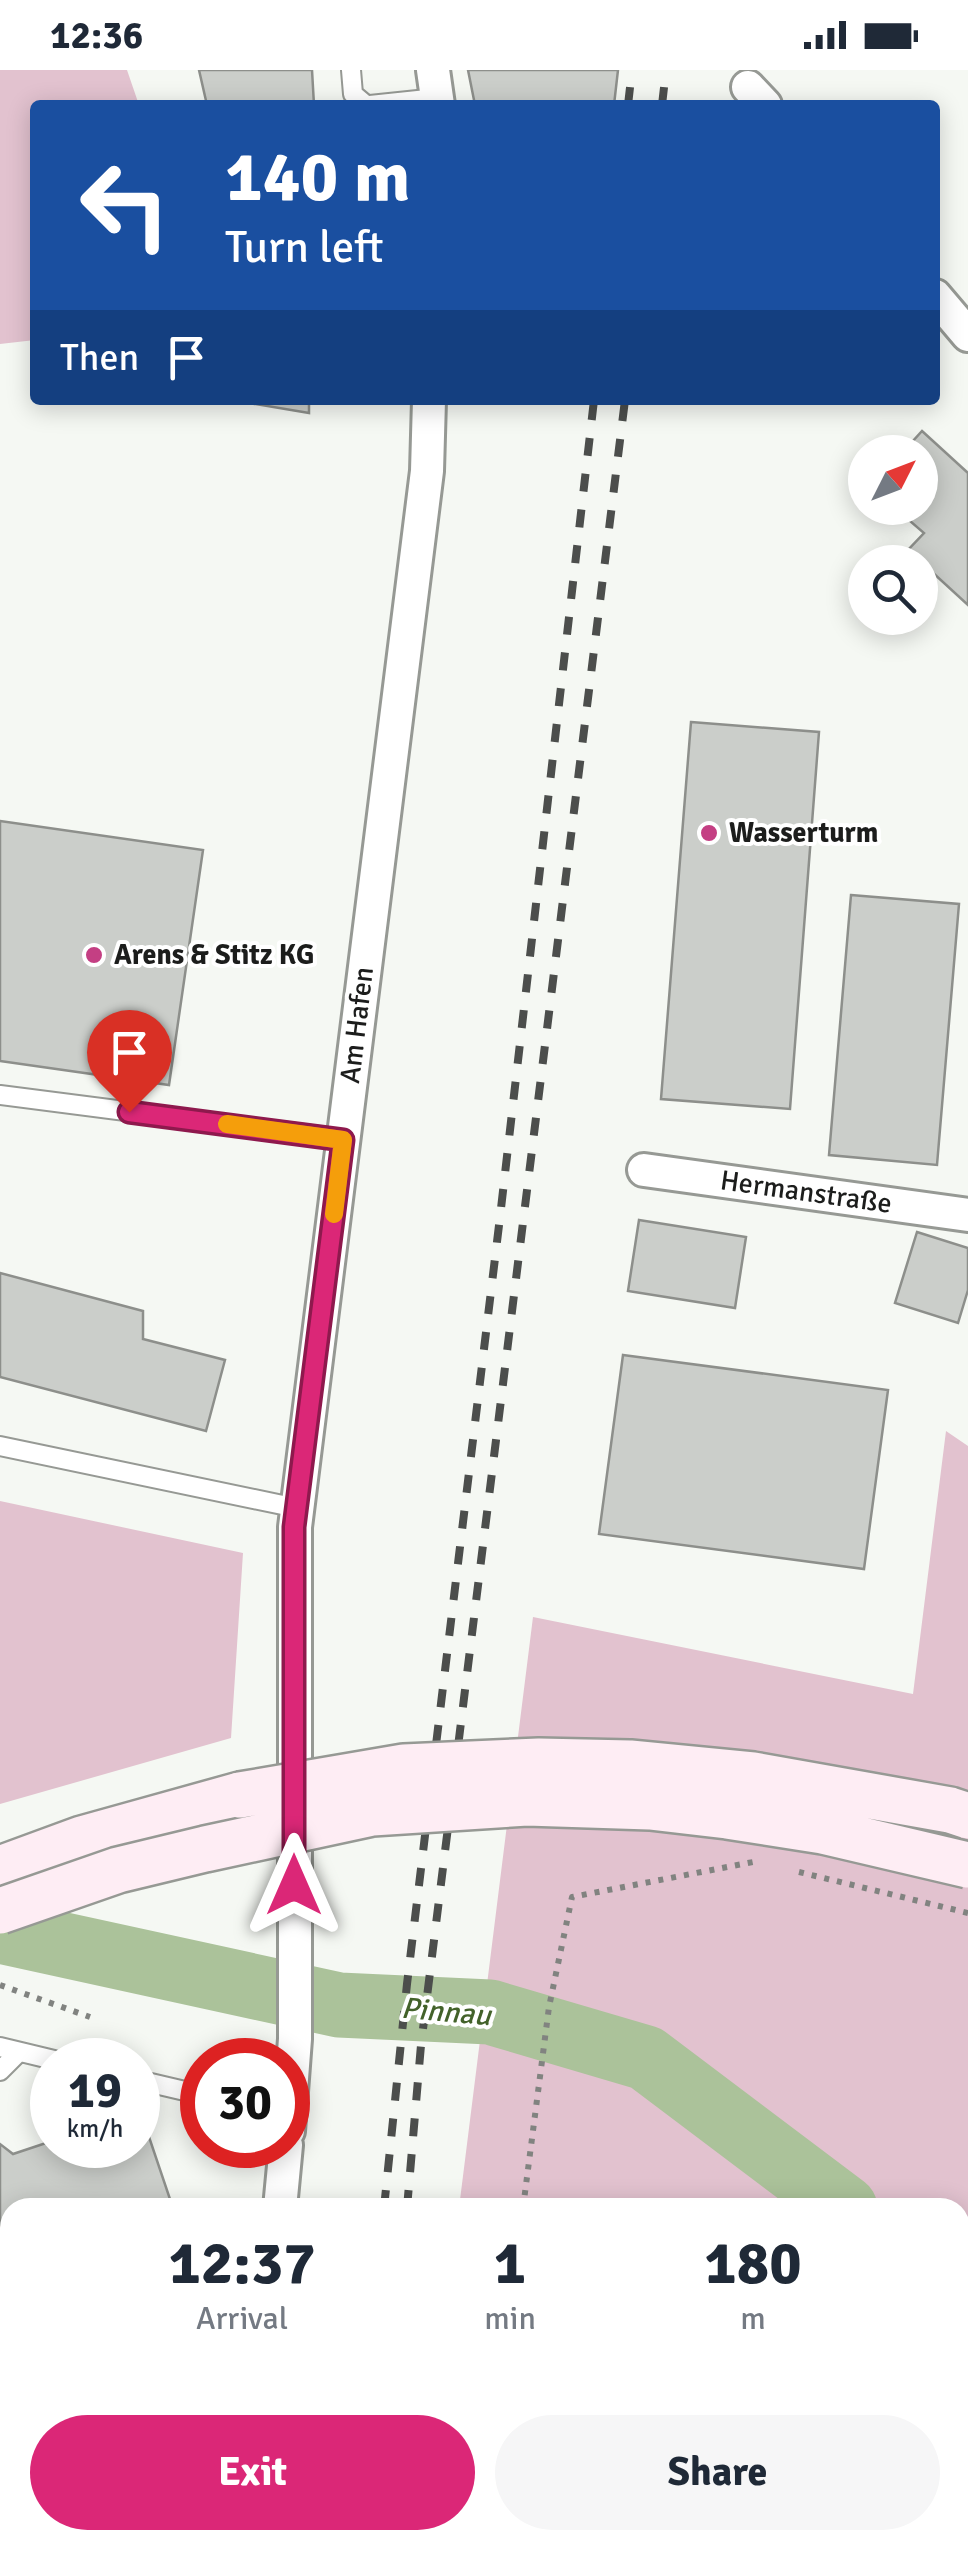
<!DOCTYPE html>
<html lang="en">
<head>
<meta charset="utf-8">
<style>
  :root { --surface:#fff; --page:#f6f6f7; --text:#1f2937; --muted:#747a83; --accent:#db2777 }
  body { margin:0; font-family:Signika,sans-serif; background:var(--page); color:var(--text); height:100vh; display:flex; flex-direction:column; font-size:38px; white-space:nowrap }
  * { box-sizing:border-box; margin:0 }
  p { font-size:32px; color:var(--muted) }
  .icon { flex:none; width:55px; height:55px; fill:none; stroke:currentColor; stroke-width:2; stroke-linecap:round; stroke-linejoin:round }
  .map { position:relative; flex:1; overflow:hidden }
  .sheet { position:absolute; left:0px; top:2128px; width:970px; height:352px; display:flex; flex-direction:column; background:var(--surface); border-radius:30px 30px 0 0; box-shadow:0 5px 25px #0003 }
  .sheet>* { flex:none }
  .hud { position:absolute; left:30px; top:30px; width:910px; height:305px; border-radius:10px; box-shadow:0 5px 25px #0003; background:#1a4fa0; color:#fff; overflow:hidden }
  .needle { width:65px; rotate:48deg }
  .controls { position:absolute; left:848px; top:365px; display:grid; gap:20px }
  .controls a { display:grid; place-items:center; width:90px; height:90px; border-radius:50%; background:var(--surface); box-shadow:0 5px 25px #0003; font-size:50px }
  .speed { position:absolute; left:30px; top:1968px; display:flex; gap:20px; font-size:50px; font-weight:700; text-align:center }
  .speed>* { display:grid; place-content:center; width:130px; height:130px; border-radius:50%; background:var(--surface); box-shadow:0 5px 25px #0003; line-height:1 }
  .speed small { font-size:25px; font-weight:400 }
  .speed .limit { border:15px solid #d22; background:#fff; color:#111 }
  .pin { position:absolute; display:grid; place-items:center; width:85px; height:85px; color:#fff; margin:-102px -42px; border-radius:50% 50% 50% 0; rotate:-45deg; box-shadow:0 0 10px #0007 }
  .pin .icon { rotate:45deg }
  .me { position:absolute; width:110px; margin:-55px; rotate:0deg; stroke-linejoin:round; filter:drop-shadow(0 0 8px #0008) }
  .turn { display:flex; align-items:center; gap:35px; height:210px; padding:0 30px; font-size:45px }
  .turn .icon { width:130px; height:130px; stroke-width:2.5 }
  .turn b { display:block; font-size:70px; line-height:85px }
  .then { display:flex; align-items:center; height:95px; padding:0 30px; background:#0003; gap:20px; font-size:38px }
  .eta { display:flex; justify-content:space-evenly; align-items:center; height:170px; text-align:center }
  .eta b { font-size:60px; font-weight:700; line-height:70px }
  .cta { display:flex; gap:20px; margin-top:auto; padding:20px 30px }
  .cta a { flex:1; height:115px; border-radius:60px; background:var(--accent); color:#fff; font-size:40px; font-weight:700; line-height:115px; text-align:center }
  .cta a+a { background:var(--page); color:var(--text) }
  .status { display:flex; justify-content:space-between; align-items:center; height:70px; padding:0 50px; background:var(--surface); direction:ltr }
  .status svg { height:28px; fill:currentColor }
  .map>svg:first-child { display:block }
  .green { fill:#e2c2cf }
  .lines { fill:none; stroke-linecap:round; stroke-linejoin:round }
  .river { stroke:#abc29a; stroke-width:65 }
  .building { fill:#cbceca; stroke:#8d8f8b; stroke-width:2.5 }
  .lane-casing { stroke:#969994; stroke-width:22 }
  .street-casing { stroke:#969994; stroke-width:38 }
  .secondary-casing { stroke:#969994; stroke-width:50 }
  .path { stroke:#818380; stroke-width:6; stroke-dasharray:5 8; stroke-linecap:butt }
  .lane { stroke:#fff; stroke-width:18 }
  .street { stroke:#fff; stroke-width:32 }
  .secondary { stroke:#feedf4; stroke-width:45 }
  .rail { stroke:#4c4e4c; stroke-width:8; stroke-dasharray:18 18; stroke-linecap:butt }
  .secondary-bridge-casing { stroke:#969994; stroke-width:50; stroke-linecap:butt }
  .secondary-bridge { stroke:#feedf4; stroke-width:45 }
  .route-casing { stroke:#8e194d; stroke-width:25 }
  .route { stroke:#db2777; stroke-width:18 }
  .slow { stroke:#f59e0b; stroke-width:18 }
  .poi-dot { fill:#c43f83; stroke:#fff; stroke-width:4 }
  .labels { text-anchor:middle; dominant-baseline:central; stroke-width:8; stroke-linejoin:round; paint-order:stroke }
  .poi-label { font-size:28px; font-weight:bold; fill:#1c1d1c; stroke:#fff; text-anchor:start }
  .street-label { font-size:28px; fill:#1c1d1c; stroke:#fff }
  .water-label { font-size:30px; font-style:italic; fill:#43622a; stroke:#fff }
</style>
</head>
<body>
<div class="status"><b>12:36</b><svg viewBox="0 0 49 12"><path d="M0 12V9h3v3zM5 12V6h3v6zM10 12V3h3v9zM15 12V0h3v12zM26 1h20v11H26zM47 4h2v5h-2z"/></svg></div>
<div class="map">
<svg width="968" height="2479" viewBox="0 0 968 2479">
  <rect width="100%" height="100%" fill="#f5f8f3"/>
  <path class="green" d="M 0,0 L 127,0 L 139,35 L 35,35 L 35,270 L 0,274 Z
    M 946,1361 L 968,1376 L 968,2414 L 960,2416 L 960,2138 L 459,2138 L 533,1547 L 913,1624 Z
    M 0,1431 L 243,1483 L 231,1668 L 0,1734 Z
    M 418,2470 L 695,2470 L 651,2479 L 417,2479 Z"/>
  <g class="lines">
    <path class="river" d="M 0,1861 L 339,1935 L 490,1942 L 646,1988 L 845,2138
      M 960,2224 L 968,2230"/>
  </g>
  <path class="building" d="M 199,0 L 312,0 L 314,35 L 207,35 Z
    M 468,0 L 618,0 L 614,35 L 475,35 Z
    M 231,330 L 309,330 L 309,343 Z
    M 922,361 L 968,403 L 968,535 L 908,480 L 924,463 L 895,438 L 920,438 L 920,382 L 903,382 Z
    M 691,652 L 819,662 L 790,1039 L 661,1029 Z
    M 0,751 L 203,780 L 169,1015 L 0,991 Z
    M 851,825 L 959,834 L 937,1095 L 829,1085 Z
    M 639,1150 L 746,1167 L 735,1238 L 628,1221 Z
    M 917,1162 L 968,1178 L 968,1220 L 958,1253 L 895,1233 Z
    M 0,1203 L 143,1241 L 143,1269 L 225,1290 L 206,1361 L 0,1307 Z
    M 623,1285 L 888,1320 L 864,1499 L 599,1464 Z
    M 138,2053 L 145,2055 L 173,2138 L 10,2138 L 10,2285 L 0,2289 L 0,2074 L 13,2084 L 52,2071 L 52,2075 L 138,2075 Z
    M 99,2472 L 145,2477 L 145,2479 L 98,2479 Z"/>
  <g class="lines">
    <g class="lane-casing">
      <path id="lane" d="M 351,0 L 353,24 L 366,35
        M 370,35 L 437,28
        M 0,1025 L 343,1069
        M 0,1376 L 297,1438
        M 0,1977 L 54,1990
        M 0,2001 L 19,1982
        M 138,2010 L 202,2025
        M 0,2324 L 10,2321"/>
    </g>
    <g class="street-casing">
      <path id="street" d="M 433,0 L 438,35
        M 748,17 L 765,35
        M 935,226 L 968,265
        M 644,1100 L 968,1145
        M 288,2061 L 295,1969 L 295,1457 L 427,401 L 429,330
        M 280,2138 L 286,2075
        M 244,2479 L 245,2470"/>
    </g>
    <g class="secondary-casing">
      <path id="secondary" d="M 0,1799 L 82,1769 L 240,1725"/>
    </g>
    <path class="path" d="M 799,1802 L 968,1843
      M 0,1915 L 90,1947
      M 523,2138 L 549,1937 L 572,1827 L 753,1792
      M 470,2479 L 471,2470"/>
    <use href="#lane" class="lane"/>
    <use href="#street" class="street"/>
    <use href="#secondary" class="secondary"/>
    <path class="rail" d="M 628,35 L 632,0
      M 662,35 L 666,0
      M 384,2138 L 407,1914 L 500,1147 L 594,330
      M 407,2138 L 421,1975 L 625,330
      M 349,2479 L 350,2470
      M 374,2479 L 375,2470"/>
    <g class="secondary-bridge-casing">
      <path id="secondary-bridge" d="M 240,1725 L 404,1697 L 539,1691 L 630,1693 L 753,1705 L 950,1740 L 968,1746
        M 0,1841 L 118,1800 L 205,1779 L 372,1743 L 527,1733 L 650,1737 L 727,1746 L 823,1761 L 968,1795"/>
    </g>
    <use href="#secondary-bridge" class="secondary-bridge"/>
  </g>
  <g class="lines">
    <g class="route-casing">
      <path id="route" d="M 129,1042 L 343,1070 L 294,1457 L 294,1815"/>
    </g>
    <use href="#route" class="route"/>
    <path class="slow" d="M 227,1054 L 343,1070 L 334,1144"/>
  </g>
  <g class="poi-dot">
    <circle cx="709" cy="763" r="10"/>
    <circle cx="94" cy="885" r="10"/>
  </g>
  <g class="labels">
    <g class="poi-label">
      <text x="729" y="763">Wasserturm</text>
      <text x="114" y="885">Arens &amp; Stitz KG</text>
    </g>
    <g class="street-label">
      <text transform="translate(357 955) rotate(-83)">Am Hafen</text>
      <text transform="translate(806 1122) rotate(8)">Hermanstraße</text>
    </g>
    <g class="water-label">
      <text transform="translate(446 1942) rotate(5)">Pinnau</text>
    </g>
  </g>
</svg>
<div class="controls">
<a><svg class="needle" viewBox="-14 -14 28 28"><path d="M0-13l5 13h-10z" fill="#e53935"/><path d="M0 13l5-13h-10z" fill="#747a83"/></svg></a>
<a><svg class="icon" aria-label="search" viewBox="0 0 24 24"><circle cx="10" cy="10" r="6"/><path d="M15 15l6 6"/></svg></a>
</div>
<div class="speed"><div>19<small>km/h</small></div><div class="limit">30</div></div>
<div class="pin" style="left:129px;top:1042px;background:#d93025"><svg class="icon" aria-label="arrive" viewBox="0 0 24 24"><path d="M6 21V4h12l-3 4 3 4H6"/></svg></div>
<svg class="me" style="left:294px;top:1815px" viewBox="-20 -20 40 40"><path d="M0-17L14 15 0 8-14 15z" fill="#db2777" stroke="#fff" stroke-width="4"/></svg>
<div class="hud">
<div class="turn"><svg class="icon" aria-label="left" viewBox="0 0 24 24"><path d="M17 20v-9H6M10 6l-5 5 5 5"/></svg><div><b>140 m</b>Turn left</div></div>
<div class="then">Then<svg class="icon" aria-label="arrive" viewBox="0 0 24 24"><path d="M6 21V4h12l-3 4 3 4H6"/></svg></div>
</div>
<section class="sheet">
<div class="eta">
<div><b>12:37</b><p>Arrival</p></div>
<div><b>1</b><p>min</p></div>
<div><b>180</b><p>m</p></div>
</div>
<div class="cta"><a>Exit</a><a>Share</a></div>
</section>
</div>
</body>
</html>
